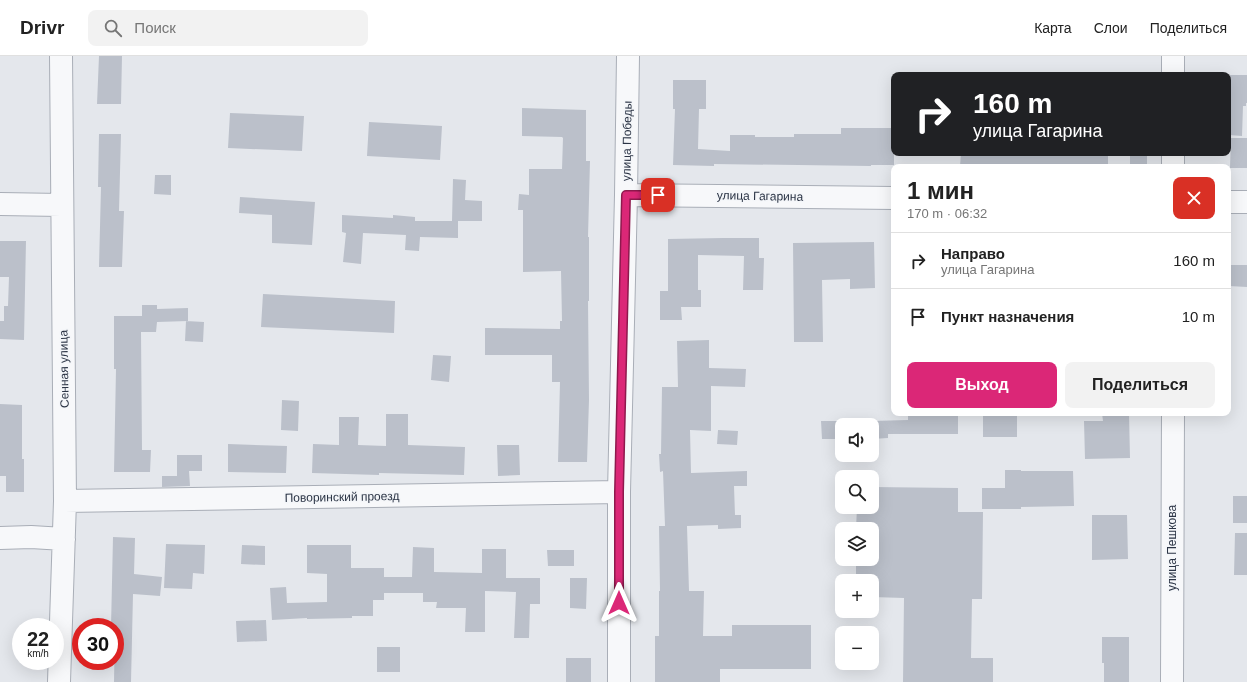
<!DOCTYPE html>
<html lang="ru">
<head>
<meta charset="utf-8">
<style>
  :root { --surface:#fff; --page:#f2f2f2; --text:#222; --muted:#767676; --line:#e0e0e0; --accent:#db2777 }
  body { margin:0; font-family:Helvetica,sans-serif; background:var(--page); color:var(--text); height:100vh; display:flex; flex-direction:column; font-size:15px; white-space:nowrap }
  * { box-sizing:border-box; margin:0 }
  p { font-size:13px; color:var(--muted) }
  .icon { flex:none; width:22px; height:22px; fill:none; stroke:currentColor; stroke-width:2; stroke-linecap:round; stroke-linejoin:round }
  .map { position:relative; flex:1; overflow:hidden }
  .sheet { position:absolute; left:891px; top:108px; width:340px; height:252px; display:flex; flex-direction:column; background:var(--surface); border-radius:8px; box-shadow:0 4px 16px #0002 }
  .sheet>* { flex:none }
  .top-card { position:absolute; left:891px; top:16px; width:340px; height:84px; border-radius:8px; box-shadow:0 4px 16px #0002; background:#202124; color:#fff; overflow:hidden }
  .controls { position:absolute; left:835px; top:362px; display:grid; gap:8px }
  .controls a { display:grid; place-items:center; width:44px; height:44px; border-radius:8px; background:var(--surface); box-shadow:0 4px 16px #0002; font-size:20px }
  .speed { position:absolute; left:12px; top:562px; display:flex; gap:8px; font-size:20px; font-weight:700; text-align:center }
  .speed>* { display:grid; place-content:center; width:52px; height:52px; border-radius:50%; background:var(--surface); box-shadow:0 4px 16px #0002; line-height:1 }
  .speed small { font-size:10px; font-weight:400 }
  .speed .limit { border:6px solid #d22; background:#fff; color:#111 }
  .pin { position:absolute; display:grid; place-items:center; width:34px; height:34px; color:#fff; margin:-17px; border-radius:8px; box-shadow:0 2px 6px #0006 }
  .me { position:absolute; width:44px; margin:-22px; rotate:0deg; stroke-linejoin:round; filter:drop-shadow(0 0 3px #0008) }
  .turn { display:flex; align-items:center; gap:14px; height:84px; padding:0 16px; font-size:18px }
  .turn .icon { width:52px; height:52px; stroke-width:2.5 }
  .turn b { display:block; font-size:28px; line-height:34px }
  .round { display:grid; place-items:center; flex:none; width:42px; height:42px; border-radius:8px; background:var(--page) }
  .headline { display:flex; align-items:center; justify-content:space-between; height:68px; padding:0 16px }
  h1 { font-size:24px; font-weight:600; line-height:30px }
  .action { display:flex; gap:8px; margin-top:auto; padding:8px 16px }
  .action a { flex:1; height:46px; border-radius:8px; background:var(--accent); color:#fff; font-size:16px; font-weight:600; line-height:46px; text-align:center }
  .action a+a { background:var(--page); color:var(--text) }
  ul { padding:0; list-style:none }
  li { display:flex; align-items:center; gap:12px; height:56px; padding:0 16px; border-top:1px solid var(--line) }
  li div { flex:1 }
  li b { display:block; font-size:15px }
  li em { font-style:normal }
  header { display:flex; align-items:center; gap:24px; box-sizing:border-box; height:56px; padding:0 20px; background:var(--surface); border-bottom:1px solid var(--line) }
  header strong { font-size:19px }
  nav { display:flex; gap:22px; margin-inline-start:auto; font-size:14px }
  .search { width:280px; height:36px; background:var(--page); display:flex; align-items:center; gap:10px; box-sizing:border-box; padding:0 14px; border-radius:8px; color:var(--muted); font-size:15px }
  .map>svg:first-child { display:block }
  .building { fill:#bbc0ca }
  .lines { fill:none; stroke-linecap:round; stroke-linejoin:round }
  .minor-casing { stroke:#a9aeb7; stroke-width:24 }
  .minor { stroke:#f7f8fa; stroke-width:22 }
  .route-casing { stroke:#8e194d; stroke-width:10 }
  .route { stroke:#db2777; stroke-width:7 }
  .labels { text-anchor:middle; dominant-baseline:central; stroke-width:3; stroke-linejoin:round; paint-order:stroke }
  .street-label { font-size:12px; fill:#2b3445; stroke:#f4f6f9 }
</style>
</head>
<body>
<header>
<strong>Drivr</strong>
<div class="search"><svg class="icon" aria-label="search" viewBox="0 0 24 24"><circle cx="10" cy="10" r="6"/><path d="M15 15l6 6"/></svg>Поиск</div>
<nav><a>Карта</a><a>Слои</a><a>Поделиться</a></nav>
</header>
<div class="map">
<svg width="1247" height="626" viewBox="0 0 1247 626">
  <rect width="100%" height="100%" fill="#e4e7ec"/>
  <path class="building" d="M 99,0 L 122,0 L 121,48 L 97,48 Z
    M 1230,19 L 1247,19 L 1247,47 L 1246,47 L 1246,50 L 1243,50 L 1242,80 L 1229,79 Z
    M 673,24 L 706,24 L 706,53 L 699,53 L 698,93 L 730,95 L 730,79 L 755,79 L 755,81 L 794,81 L 794,78 L 841,78 L 841,72 L 894,72 L 894,109 L 871,109 L 871,110 L 714,108 L 714,110 L 673,109 L 675,53 L 673,53 Z
    M 522,52 L 586,54 L 586,105 L 590,105 L 588,181 L 589,181 L 589,245 L 588,245 L 589,344 L 587,406 L 558,406 L 560,326 L 552,326 L 552,299 L 485,299 L 485,272 L 560,273 L 560,265 L 562,265 L 561,215 L 523,216 L 523,154 L 518,154 L 519,138 L 529,139 L 529,113 L 562,113 L 563,82 L 562,81 L 522,80 Z
    M 230,57 L 304,60 L 302,95 L 228,92 Z
    M 369,66 L 442,70 L 440,104 L 367,100 Z
    M 99,78 L 121,78 L 119,155 L 124,155 L 122,211 L 99,211 L 101,131 L 98,131 Z
    M 1231,82 L 1247,82 L 1247,112 L 1230,112 Z
    M 961,97 L 1108,97 L 1108,109 L 1079,110 L 1079,111 L 1053,111 L 1053,109 L 960,110 Z
    M 1130,97 L 1147,97 L 1147,110 L 1130,110 Z
    M 155,119 L 171,119 L 171,139 L 154,138 Z
    M 453,123 L 466,124 L 465,144 L 482,145 L 482,165 L 458,165 L 458,182 L 420,181 L 419,195 L 405,194 L 406,179 L 363,177 L 361,208 L 343,206 L 346,177 L 342,176 L 342,159 L 393,162 L 393,159 L 415,161 L 415,165 L 452,165 Z
    M 240,141 L 315,146 L 312,189 L 272,187 L 272,159 L 239,157 Z
    M 723,182 L 759,182 L 759,202 L 764,202 L 763,234 L 743,234 L 744,200 L 698,199 L 698,234 L 701,234 L 701,251 L 681,251 L 682,264 L 660,264 L 660,235 L 668,235 L 668,183 Z
    M 0,185 L 26,185 L 24,284 L 0,283 L 0,265 L 4,265 L 4,250 L 8,250 L 9,221 L 0,221 Z
    M 874,186 L 875,232 L 850,233 L 850,223 L 822,224 L 823,286 L 794,286 L 793,187 Z
    M 1229,209 L 1247,209 L 1247,231 L 1229,230 Z
    M 263,238 L 395,245 L 394,277 L 261,271 Z
    M 142,249 L 157,249 L 157,253 L 188,252 L 188,265 L 157,266 L 156,276 L 141,276 L 142,394 L 151,394 L 150,416 L 114,416 L 116,313 L 114,313 L 114,260 L 142,260 Z
    M 186,265 L 204,266 L 203,286 L 185,285 Z
    M 709,284 L 709,312 L 746,313 L 745,331 L 711,330 L 711,375 L 690,374 L 691,417 L 747,415 L 747,430 L 734,430 L 735,459 L 741,459 L 741,472 L 718,473 L 718,469 L 687,470 L 689,535 L 704,535 L 703,580 L 732,580 L 732,569 L 811,569 L 811,613 L 720,613 L 720,626 L 655,626 L 655,580 L 659,580 L 659,535 L 660,535 L 659,470 L 665,470 L 663,415 L 660,416 L 659,398 L 661,398 L 662,331 L 678,331 L 677,285 Z
    M 433,299 L 451,300 L 449,326 L 431,324 Z
    M 282,344 L 299,345 L 298,375 L 281,374 Z
    M 0,348 L 22,349 L 22,403 L 24,403 L 24,436 L 6,436 L 6,420 L 0,420 Z
    M 908,357 L 958,357 L 958,378 L 888,378 L 888,382 L 872,383 L 872,365 L 908,364 Z
    M 983,357 L 1017,357 L 1017,381 L 983,381 Z
    M 1102,357 L 1129,357 L 1130,402 L 1085,403 L 1084,365 L 1103,365 Z
    M 386,358 L 408,358 L 408,389 L 465,391 L 464,419 L 379,417 L 379,419 L 312,417 L 313,388 L 339,389 L 339,361 L 359,361 L 358,389 L 386,390 Z
    M 821,365 L 842,365 L 842,383 L 822,383 Z
    M 718,374 L 738,375 L 737,389 L 717,388 Z
    M 228,388 L 287,390 L 286,417 L 228,416 Z
    M 497,389 L 519,389 L 520,419 L 498,420 Z
    M 177,399 L 202,399 L 202,415 L 189,415 L 190,430 L 162,431 L 162,420 L 177,420 Z
    M 1005,414 L 1021,414 L 1021,415 L 1073,415 L 1074,450 L 1021,451 L 1021,453 L 982,453 L 982,432 L 1005,432 Z
    M 872,431 L 958,432 L 958,456 L 983,456 L 982,543 L 972,543 L 971,602 L 993,602 L 993,626 L 903,626 L 904,542 L 872,541 L 872,525 L 856,525 L 856,503 L 872,503 L 872,473 L 856,473 L 857,451 L 872,451 Z
    M 1233,440 L 1247,440 L 1247,467 L 1233,467 Z
    M 1092,459 L 1127,459 L 1128,503 L 1092,504 Z
    M 1235,477 L 1247,477 L 1247,519 L 1234,519 Z
    M 113,481 L 135,482 L 134,518 L 162,521 L 160,540 L 133,538 L 131,626 L 114,626 L 115,571 L 111,571 Z
    M 166,488 L 205,489 L 204,518 L 193,517 L 192,533 L 164,532 Z
    M 242,489 L 265,490 L 265,509 L 241,508 Z
    M 307,489 L 351,489 L 351,512 L 384,512 L 384,521 L 412,521 L 413,491 L 434,492 L 434,516 L 482,517 L 482,493 L 506,493 L 506,522 L 540,522 L 540,548 L 530,548 L 529,582 L 514,582 L 516,536 L 485,535 L 485,576 L 465,576 L 466,552 L 436,552 L 437,546 L 423,546 L 423,537 L 384,537 L 384,544 L 373,544 L 373,560 L 352,560 L 352,562 L 307,563 L 307,562 L 272,564 L 270,532 L 286,531 L 287,547 L 327,546 L 327,518 L 307,517 Z
    M 547,494 L 574,494 L 574,510 L 548,510 Z
    M 570,522 L 587,522 L 586,553 L 570,552 Z
    M 266,564 L 267,585 L 237,586 L 236,565 Z
    M 1102,581 L 1129,581 L 1129,626 L 1104,626 L 1104,607 L 1102,607 Z
    M 377,591 L 400,591 L 400,616 L 377,616 Z
    M 566,602 L 591,602 L 591,626 L 566,626 Z"/>
  <g class="lines">
    <g class="minor-casing">
      <path id="minor" d="M 1173,0 L 1173,19
        M 1173,97 L 1173,111
        M 626,139 L 894,142
        M 1228,146 L 1247,146
        M 0,148 L 61,149
        M 65,445 L 619,436
        M 0,482 L 31,481 L 64,483
        M 59,626 L 65,445 L 61,0
        M 619,626 L 619,436 L 626,139 L 628,0
        M 1172,626 L 1173,357"/>
    </g>
    <use href="#minor" class="minor"/>
  </g>
  <g class="lines">
    <g class="route-casing">
      <path id="route" d="M 619,547 L 619,436 L 626,139 L 658,139"/>
    </g>
    <use href="#route" class="route"/>
  </g>
  <g class="labels">
    <g class="street-label">
      <text transform="translate(627 85) rotate(-89)">улица Победы</text>
      <text transform="translate(760 140) rotate(1)">улица Гагарина</text>
      <text transform="translate(64 313) rotate(-91)">Сенная улица</text>
      <text transform="translate(342 441) rotate(-1)">Поворинский проезд</text>
      <text transform="translate(1172 492) rotate(-90)">улица Пешкова</text>
    </g>
  </g>
</svg>
<div class="controls">
<a><svg class="icon" aria-label="sound" viewBox="0 0 24 24"><path d="M4 9h4l5-4v14l-5-4H4zM17 9q2 3 0 6"/></svg></a>
<a><svg class="icon" aria-label="search" viewBox="0 0 24 24"><circle cx="10" cy="10" r="6"/><path d="M15 15l6 6"/></svg></a>
<a><svg class="icon" aria-label="layers" viewBox="0 0 24 24"><path d="M12 4l9 5-9 5-9-5zM3 14l9 5 9-5"/></svg></a>
<a>+</a>
<a>−</a>
</div>
<div class="speed"><div>22<small>km/h</small></div><div class="limit">30</div></div>
<div class="pin" style="left:658px;top:139px;background:#d93025"><svg class="icon" aria-label="arrive" viewBox="0 0 24 24"><path d="M6 21V4h12l-3 4 3 4H6"/></svg></div>
<svg class="me" style="left:619px;top:547px" viewBox="-20 -20 40 40"><path d="M0-17L14 15 0 8-14 15z" fill="#db2777" stroke="#fff" stroke-width="4"/></svg>
<div class="top-card">
<div class="turn"><svg class="icon" aria-label="right" viewBox="0 0 24 24"><path d="M7 20v-9h11M14 6l5 5-5 5"/></svg><div><b>160 m</b>улица Гагарина</div></div>
</div>
<section class="sheet">
<div class="headline"><div><h1>1 мин</h1><p>170 m · 06:32</p></div><a class="round" style="background:#d93025;color:#fff"><svg class="icon" aria-label="close" viewBox="0 0 24 24"><path d="M6 6l12 12M18 6L6 18"/></svg></a></div>
<ul>
<li><svg class="icon" aria-label="right" viewBox="0 0 24 24"><path d="M7 20v-9h11M14 6l5 5-5 5"/></svg><div><b>Направо</b><p>улица Гагарина</p></div><em>160 m</em></li>
<li><svg class="icon" aria-label="arrive" viewBox="0 0 24 24"><path d="M6 21V4h12l-3 4 3 4H6"/></svg><div><b>Пункт назначения</b></div><em>10 m</em></li>
</ul>
<div class="action"><a>Выход</a><a>Поделиться</a></div>
</section>
</div>
</body>
</html>
